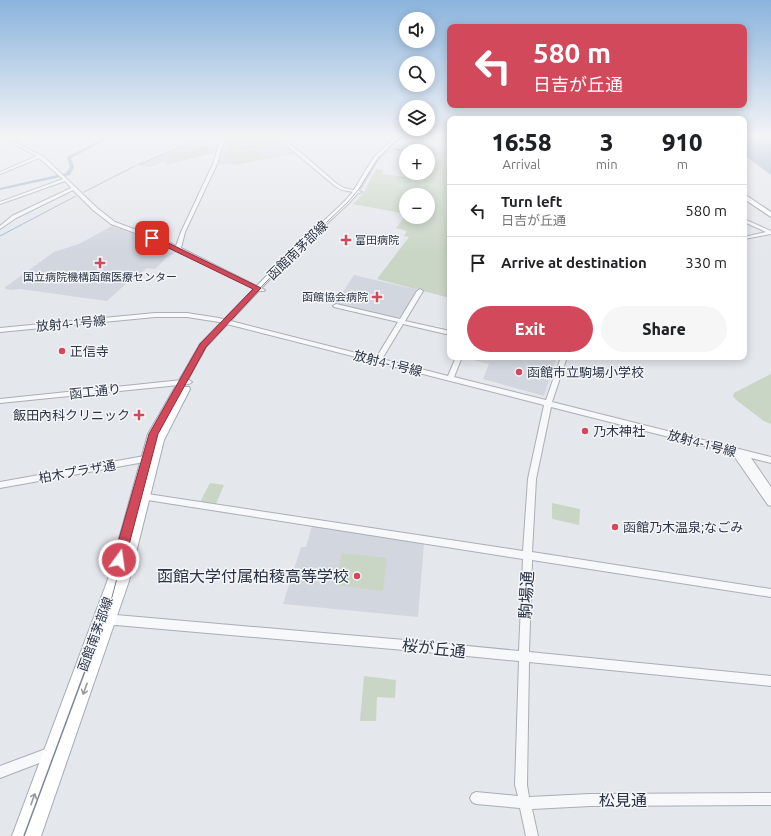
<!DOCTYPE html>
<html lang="en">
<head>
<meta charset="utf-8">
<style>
  :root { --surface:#fff; --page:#f6f6f6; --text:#202124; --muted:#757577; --line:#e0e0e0; --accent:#d1495b }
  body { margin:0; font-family:Ubuntu,"Noto Sans JP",sans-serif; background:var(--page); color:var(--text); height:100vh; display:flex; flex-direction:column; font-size:15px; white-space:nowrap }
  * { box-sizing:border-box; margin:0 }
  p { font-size:13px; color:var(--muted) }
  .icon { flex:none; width:22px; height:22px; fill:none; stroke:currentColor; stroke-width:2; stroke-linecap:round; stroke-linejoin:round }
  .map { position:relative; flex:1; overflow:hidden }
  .side { position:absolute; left:447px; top:116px; width:300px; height:244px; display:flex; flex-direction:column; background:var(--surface); border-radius:8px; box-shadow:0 2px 10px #0003 }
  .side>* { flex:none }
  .top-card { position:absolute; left:447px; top:24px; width:300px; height:84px; border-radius:8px; box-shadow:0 2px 10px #0003; background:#d1495b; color:#fff; overflow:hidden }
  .controls { position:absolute; left:399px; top:12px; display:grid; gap:8px }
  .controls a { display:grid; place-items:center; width:36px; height:36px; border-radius:50%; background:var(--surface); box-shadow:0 2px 10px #0003; font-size:20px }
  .pin { position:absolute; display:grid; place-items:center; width:34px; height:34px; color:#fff; margin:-17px; border-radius:8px; box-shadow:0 2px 6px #0006 }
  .me { position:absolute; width:44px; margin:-22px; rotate:14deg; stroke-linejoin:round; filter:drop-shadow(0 0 3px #0008) }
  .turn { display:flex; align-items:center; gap:14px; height:84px; padding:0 20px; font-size:18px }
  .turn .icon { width:52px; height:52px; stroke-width:2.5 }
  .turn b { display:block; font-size:28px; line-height:34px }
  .eta { display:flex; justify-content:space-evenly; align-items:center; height:68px; text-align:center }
  .eta b { font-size:24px; font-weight:800; line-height:28px }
  .action { display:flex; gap:8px; margin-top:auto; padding:8px 20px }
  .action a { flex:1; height:46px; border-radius:24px; background:var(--accent); color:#fff; font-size:16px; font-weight:800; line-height:46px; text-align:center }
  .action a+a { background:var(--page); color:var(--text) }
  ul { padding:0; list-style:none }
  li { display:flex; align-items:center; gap:12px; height:52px; padding:0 20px; border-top:1px solid var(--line) }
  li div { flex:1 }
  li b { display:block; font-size:15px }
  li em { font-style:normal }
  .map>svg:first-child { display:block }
  .built { fill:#d2d6de }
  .green { fill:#c9d6c5 }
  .water { fill:#9fb4cc }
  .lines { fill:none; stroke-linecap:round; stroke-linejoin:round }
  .stream { stroke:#9fb4cc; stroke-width:1 }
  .river { fill:#9fb4cc; fill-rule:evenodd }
  .tertiary-casing { stroke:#a9aeb7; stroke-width:2 }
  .primary-casing { stroke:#a3abb8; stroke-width:2 }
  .trunk-casing { stroke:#8b94a3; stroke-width:2 }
  .tertiary { fill:#f7f8fa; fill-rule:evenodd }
  .primary { fill:#fff; fill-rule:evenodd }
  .trunk { fill:#fff; fill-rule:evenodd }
  .tram-far1 { stroke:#7d8696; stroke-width:1 }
  .tram { stroke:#7d8696; stroke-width:1.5 }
  .oneway { stroke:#959aa2 }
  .route { fill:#d1495b; stroke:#882f3b }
  .poi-dot { fill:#d1495b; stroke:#f4f6f9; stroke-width:1.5 }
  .labels { text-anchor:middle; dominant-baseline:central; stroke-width:3; stroke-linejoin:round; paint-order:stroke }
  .far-poi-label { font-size:11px; fill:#2b3445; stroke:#f4f6f9; text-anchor:start }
  .street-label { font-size:13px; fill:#2b3445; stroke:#f4f6f9 }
  .poi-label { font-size:13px; fill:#2b3445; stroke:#f4f6f9; text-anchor:start }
  .near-poi-label { font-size:16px; fill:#2b3445; stroke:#f4f6f9; text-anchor:end }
  .near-street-label { font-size:16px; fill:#2b3445; stroke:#f4f6f9 }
</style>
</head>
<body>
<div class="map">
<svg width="771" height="836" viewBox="0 0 771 836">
  <rect width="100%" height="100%" fill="#e4e7ec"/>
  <path class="built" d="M 233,135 L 271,135 L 296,154 L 234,165 L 232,164 L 218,165 L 224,144 L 226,140 Z
    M 202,143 L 202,146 L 218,144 L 216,152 L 166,165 L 164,161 L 151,167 L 139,165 L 189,145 Z
    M 397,144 L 446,148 L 439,157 L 428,156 L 428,151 L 406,151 L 406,154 L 388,153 Z
    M 112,226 L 155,242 L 177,252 L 166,258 L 155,269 L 147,268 L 132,281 L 129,281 L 107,301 L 20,289 L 10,290 L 4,288 L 54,252 L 79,244 Z
    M 354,275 L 418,290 L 400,317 L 395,318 L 335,304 Z
    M 463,357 L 557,357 L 544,396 L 483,379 L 489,364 Z
    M 312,526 L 424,543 L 418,617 L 283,604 L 301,547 L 306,547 Z"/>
  <path class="green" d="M 258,137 L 268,145 L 225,154 L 227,142 L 248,140 L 249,138 Z
    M 450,143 L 450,298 L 377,279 L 409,237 L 404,236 L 407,231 L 396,228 L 406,215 L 406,217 L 428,217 L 428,195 L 406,195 L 406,214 L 353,204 L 363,194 L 376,169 L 384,170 L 382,174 L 423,179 Z
    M 198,147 L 206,147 L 213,153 L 184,160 L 183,158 L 172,160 L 170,156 Z
    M 253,150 L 262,159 L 234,165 L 228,158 L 235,156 L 234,154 Z
    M 771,374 L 771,424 L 764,421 L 736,400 L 733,396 L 734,393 Z
    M 210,483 L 224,485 L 216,504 L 200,502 Z
    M 552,503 L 580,509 L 579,525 L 552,519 Z
    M 342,553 L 387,558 L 383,591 L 335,585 Z
    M 364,676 L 396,680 L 395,698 L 377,697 L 376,721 L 360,721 Z"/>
  <path class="water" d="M 744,135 L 771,135 L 771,175 L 744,155 Z"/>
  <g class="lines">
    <path class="stream" d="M 138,165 L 183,146 L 224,135
      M 84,192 L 135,166
      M 0,236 L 76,196"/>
    <path class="river" d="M 114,135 L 119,135 L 102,142 L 71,158 L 74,167 L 70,175 L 0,190 L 0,188 L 66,173 L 70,167 L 67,157 L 100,140 Z"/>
    <g class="tertiary-casing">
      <path id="tertiary" d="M 0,135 L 44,157 L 97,208 L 115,222 L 166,241 L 176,246 L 181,232 L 213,164 L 219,144 L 228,135 L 231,135 L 223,144 L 217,164 L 185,232 L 181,248 L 265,290 L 264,291 L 260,291 L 162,243 L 111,224 L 93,210 L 73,190 L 16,218 L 0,229 L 0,226 L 12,216 L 71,188 L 65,181 L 0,204 L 0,202 L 63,179 L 39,158 L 0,174 L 0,172 L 37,156 L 0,137 Z
        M 274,135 L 277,135 L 306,157 L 337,184 L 344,188 L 362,192 L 360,193 L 342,190 L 335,186 Z
        M 744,219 L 771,231 L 771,234 L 744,239 L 744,237 L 766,232 L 744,222 Z
        M 420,289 L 423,291 L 405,321 L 450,331 L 450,335 L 403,324 L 382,359 L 448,376 L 456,357 L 462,357 L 454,377 L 546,400 L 561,357 L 567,357 L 552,402 L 771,457 L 771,463 L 751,458 L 771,487 L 771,506 L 768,505 L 732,453 L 551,407 L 536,479 L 532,552 L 771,589 L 771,597 L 532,560 L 529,652 L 771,676 L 771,686 L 529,662 L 527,785 L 529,797 L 590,794 L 771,793 L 771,805 L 590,806 L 532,809 L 538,836 L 526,836 L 520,808 L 476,804 L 472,802 L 470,798 L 472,794 L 476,792 L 518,796 L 515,785 L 519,661 L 416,651 L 116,625 L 106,627 L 103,625 L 101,622 L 103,619 L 116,615 L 416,641 L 519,651 L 523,559 L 141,499 L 138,498 L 137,496 L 138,494 L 141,493 L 523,551 L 528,479 L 544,405 L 219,322 L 187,317 L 155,317 L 0,332 L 0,328 L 155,313 L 187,313 L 219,318 L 376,358 L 398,322 L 334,307 L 333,306 L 336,304 L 400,319 L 417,291 Z
        M 182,380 L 189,380 L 192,382 L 189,384 L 0,403 L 0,399 Z
        M 150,455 L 153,456 L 154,458 L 153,460 L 150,461 L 0,488 L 0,482 Z
        M 51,747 L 55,749 L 57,753 L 55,757 L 0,778 L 0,766 Z"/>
    </g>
    <g class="primary-casing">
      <path id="primary" d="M 398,135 L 402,135 L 378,159 L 357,194 L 349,203 L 286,262 L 206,347 L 184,387 L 189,387 L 190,389 L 164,440 L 129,581 L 41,836 L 12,836 L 107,582 L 148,434 L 200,344 L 282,260 L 345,201 L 352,193 L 374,157 Z"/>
    </g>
    <g class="trunk-casing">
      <path id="trunk" d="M 744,194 L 771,212 L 771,217 L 744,199 Z"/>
    </g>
    <use href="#tertiary" class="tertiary"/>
    <use href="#primary" class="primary"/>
    <use href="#trunk" class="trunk"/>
    <path class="tram-far1" d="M 394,149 L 406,151
      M 104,618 L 112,597 L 155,435 L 207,344 L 286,261 L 348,202 L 359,189 L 378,158 L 402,135"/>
    <path class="tram" d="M 24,836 L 105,617"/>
  </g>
  <defs><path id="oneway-shaft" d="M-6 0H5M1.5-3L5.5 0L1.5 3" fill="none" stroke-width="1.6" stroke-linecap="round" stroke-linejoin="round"/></defs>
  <g class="oneway">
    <use href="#oneway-shaft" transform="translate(85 689) rotate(110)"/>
    <use href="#oneway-shaft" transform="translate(33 799) rotate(-70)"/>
  </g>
  <linearGradient id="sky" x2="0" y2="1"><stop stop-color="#8bb4dd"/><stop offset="0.54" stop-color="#f3f4f6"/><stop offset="1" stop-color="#f3f4f6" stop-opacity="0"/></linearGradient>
  <rect width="771" height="252" fill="url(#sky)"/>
  <path class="route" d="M 150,236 L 154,236 L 261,288 L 206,347 L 158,434 L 125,560 L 123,564 L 119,566 L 115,564 L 113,560 L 149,434 L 200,344 L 253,289 L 150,239 Z"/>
  <g class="poi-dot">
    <path d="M344 234h4v4h4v4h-4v4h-4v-4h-4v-4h4z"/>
    <path d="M98 257h4v4h4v4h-4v4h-4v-4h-4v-4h4z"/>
    <path d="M375 291h4v4h4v4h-4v4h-4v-4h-4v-4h4z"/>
    <circle cx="62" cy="351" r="4"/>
    <circle cx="519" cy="372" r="4"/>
    <path d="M137 409h4v4h4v4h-4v4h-4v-4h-4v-4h4z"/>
    <circle cx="585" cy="431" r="4"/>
    <circle cx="615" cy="527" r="4"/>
    <circle cx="357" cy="576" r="4"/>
  </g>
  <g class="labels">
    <g class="far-poi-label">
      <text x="355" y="240">富田病院</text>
      <text x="100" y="277" text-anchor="middle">国立病院機構函館医療センター</text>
      <text x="368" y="297" text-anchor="end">函館協会病院</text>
    </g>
    <g class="street-label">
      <text transform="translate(297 250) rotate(-44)">函館南茅部線</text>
      <text transform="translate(71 323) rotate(-5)">放射4-1号線</text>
      <text transform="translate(388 363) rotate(14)">放射4-1号線</text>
      <text transform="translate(95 391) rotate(-6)">函工通り</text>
      <text transform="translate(702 443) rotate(15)">放射4-1号線</text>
      <text transform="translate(77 471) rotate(-10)">柏木プラザ通</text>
      <text transform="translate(95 634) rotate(-70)">函館南茅部線</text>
    </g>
    <g class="poi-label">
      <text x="70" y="351">正信寺</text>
      <text x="527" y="372">函館市立駒場小学校</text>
      <text x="130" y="415" text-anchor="end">飯田內科クリニック</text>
      <text x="593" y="431">乃木神社</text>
      <text x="623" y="527">函館乃木温泉;なごみ</text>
    </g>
    <g class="near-poi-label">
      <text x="349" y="576">函館大学付属柏稜高等学校</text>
    </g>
    <g class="near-street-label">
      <text transform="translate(526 595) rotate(-87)">駒場通</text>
      <text transform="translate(434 648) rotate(6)">桜が丘通</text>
      <text x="623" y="800">松見通</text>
    </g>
  </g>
</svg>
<div class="controls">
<a><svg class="icon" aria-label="sound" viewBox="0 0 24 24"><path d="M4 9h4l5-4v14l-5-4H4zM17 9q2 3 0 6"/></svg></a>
<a><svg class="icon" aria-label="search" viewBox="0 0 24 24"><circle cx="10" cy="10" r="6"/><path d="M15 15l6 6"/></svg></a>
<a><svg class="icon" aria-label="layers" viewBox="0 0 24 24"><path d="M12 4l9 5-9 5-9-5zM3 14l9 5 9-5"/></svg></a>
<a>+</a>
<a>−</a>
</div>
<div class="pin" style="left:152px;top:238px;background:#d93025"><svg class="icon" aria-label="arrive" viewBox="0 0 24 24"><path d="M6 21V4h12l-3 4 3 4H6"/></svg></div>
<svg class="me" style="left:119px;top:560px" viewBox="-20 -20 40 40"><circle r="17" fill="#d1495b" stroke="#fff" stroke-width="3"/><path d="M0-11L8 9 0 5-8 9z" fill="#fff"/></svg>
<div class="top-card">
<div class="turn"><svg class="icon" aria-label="left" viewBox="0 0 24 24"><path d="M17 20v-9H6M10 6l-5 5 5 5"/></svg><div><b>580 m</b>日吉が丘通</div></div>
</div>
<section class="side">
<div class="eta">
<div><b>16:58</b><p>Arrival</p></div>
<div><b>3</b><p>min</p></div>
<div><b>910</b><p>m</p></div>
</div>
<ul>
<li><svg class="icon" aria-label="left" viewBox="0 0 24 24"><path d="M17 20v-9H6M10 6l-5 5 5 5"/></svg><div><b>Turn left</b><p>日吉が丘通</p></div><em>580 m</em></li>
<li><svg class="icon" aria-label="arrive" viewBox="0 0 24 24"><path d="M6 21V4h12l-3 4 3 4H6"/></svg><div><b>Arrive at destination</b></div><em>330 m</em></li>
</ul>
<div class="action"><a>Exit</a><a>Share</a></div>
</section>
</div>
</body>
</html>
